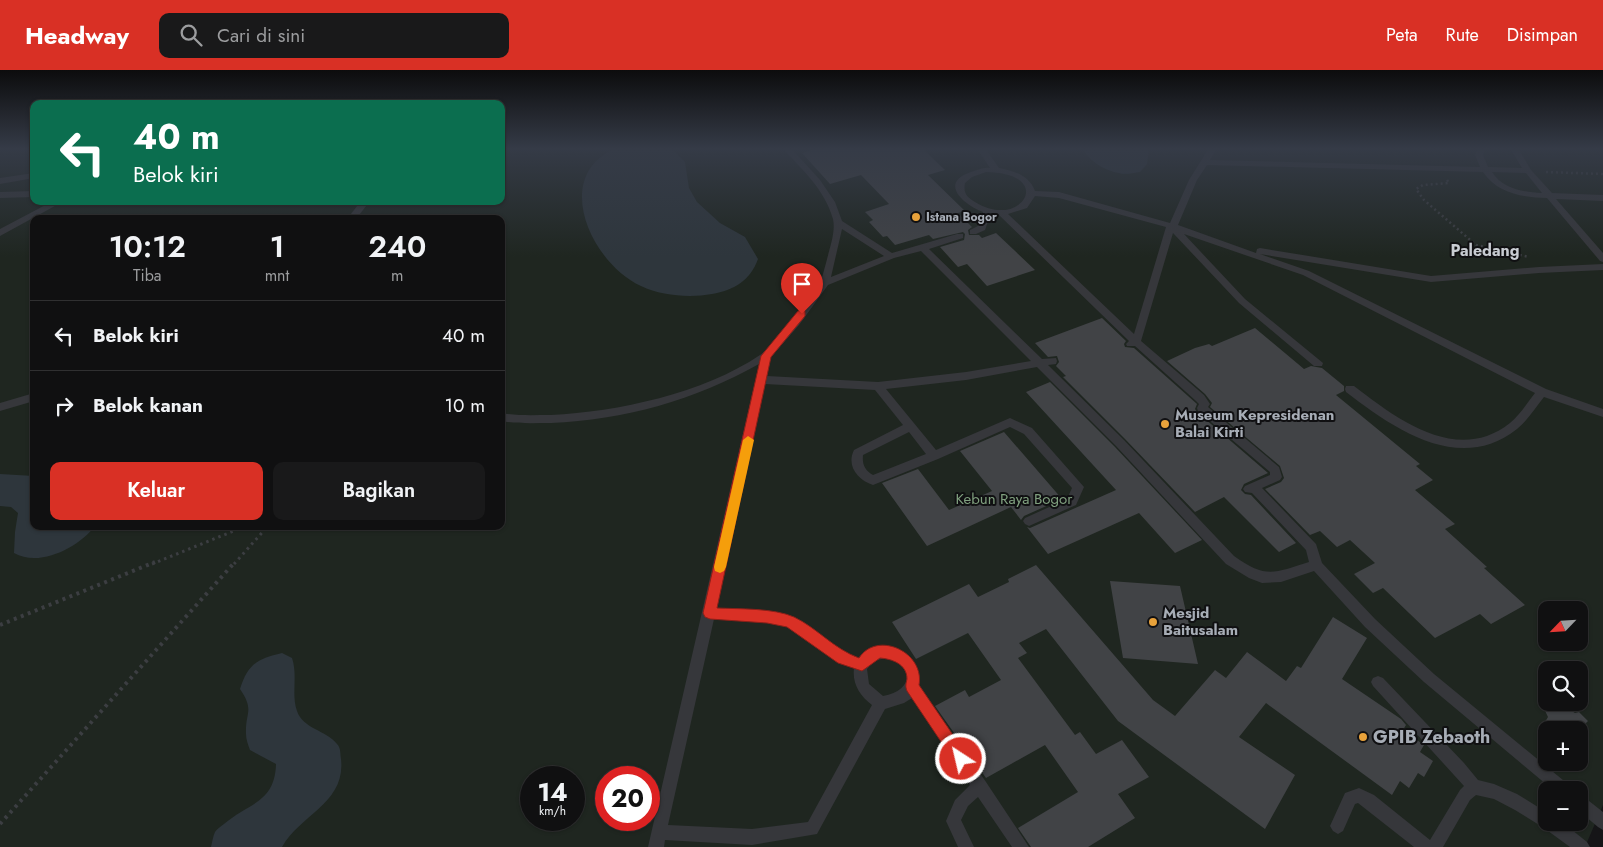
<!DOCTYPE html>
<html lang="id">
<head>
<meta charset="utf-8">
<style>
  :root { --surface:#101011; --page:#19191a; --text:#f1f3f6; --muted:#9c9d9f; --line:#303031; --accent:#d93025 }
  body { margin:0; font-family:Jost,sans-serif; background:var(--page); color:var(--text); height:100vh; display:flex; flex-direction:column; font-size:19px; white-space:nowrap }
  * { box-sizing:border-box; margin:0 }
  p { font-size:16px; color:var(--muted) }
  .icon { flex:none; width:28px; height:28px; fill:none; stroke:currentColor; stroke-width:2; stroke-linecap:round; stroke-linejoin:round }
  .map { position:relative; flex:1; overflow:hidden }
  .panel { position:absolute; left:30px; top:145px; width:475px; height:315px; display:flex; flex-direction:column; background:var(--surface); border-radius:10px; box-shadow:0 1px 4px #0004,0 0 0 1px var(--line) }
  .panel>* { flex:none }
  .banner { position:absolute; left:30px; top:30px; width:475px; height:105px; border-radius:10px; box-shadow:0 1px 4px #0004,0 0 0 1px var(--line); background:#0b6e4f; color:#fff; overflow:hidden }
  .needle { width:32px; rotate:245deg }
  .controls { position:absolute; left:1538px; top:531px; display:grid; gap:10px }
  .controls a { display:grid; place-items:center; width:50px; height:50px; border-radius:10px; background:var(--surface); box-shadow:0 1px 4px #0004,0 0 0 1px var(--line); font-size:25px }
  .speed { position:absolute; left:520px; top:696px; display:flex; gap:10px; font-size:25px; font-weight:700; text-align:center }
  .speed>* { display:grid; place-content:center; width:65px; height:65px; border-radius:50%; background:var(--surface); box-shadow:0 1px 4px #0004,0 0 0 1px var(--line); line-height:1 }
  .speed small { font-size:12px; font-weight:400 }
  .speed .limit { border:8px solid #d22; background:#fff; color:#111 }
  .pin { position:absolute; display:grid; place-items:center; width:42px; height:42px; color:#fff; margin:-51px -21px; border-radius:50% 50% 50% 0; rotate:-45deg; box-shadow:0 0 5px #0007 }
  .pin .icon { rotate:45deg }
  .me { position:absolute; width:55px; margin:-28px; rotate:325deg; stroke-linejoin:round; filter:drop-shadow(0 0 4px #0008) }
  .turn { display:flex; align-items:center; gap:18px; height:105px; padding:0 20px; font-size:22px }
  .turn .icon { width:65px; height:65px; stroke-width:2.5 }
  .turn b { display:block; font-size:35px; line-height:42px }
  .eta { display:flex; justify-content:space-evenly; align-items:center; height:85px; text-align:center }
  .eta b { font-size:30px; font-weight:600; line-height:35px }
  .button { display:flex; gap:10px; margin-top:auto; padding:10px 20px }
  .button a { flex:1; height:58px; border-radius:10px; background:var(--accent); color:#fff; font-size:20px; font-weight:600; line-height:58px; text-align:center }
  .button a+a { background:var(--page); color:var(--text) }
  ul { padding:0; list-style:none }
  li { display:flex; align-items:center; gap:15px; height:70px; padding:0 20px; border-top:1px solid var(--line) }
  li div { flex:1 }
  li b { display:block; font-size:19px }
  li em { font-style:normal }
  header { display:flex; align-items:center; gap:30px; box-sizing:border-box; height:70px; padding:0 25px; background:var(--accent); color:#fff }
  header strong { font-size:24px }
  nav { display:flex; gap:28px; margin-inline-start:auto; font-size:18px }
  .search { width:350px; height:45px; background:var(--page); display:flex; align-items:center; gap:12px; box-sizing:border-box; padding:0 18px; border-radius:10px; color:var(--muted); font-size:19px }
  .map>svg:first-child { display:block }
  .green { fill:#1f2620; fill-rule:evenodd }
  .water { fill:#2e363c }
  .building { fill:#414346 }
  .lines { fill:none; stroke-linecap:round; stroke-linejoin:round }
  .path-far2 { stroke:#3c3e42; stroke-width:2.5; stroke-dasharray:2 3; stroke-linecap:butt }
  .path-far1 { stroke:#3c3e42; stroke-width:3; stroke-dasharray:2.5 4; stroke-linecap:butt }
  .path { stroke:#3c3e42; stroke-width:4; stroke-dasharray:3 4.5; stroke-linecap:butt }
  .service { fill:#36373b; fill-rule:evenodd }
  .route { fill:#d93025; stroke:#8d1f18 }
  .slow { fill:#f59e0b }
  .poi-dot { fill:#e8a23b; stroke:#101012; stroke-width:2 }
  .labels { text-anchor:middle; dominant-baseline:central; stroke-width:4; stroke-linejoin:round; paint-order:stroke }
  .far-poi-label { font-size:12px; font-weight:bold; fill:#a7adb6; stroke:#101012; text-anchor:start }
  .poi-label { font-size:15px; font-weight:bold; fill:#a7adb6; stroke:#101012; text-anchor:start }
  .park-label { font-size:15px; fill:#80a07f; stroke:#101012 }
  .neighbourhood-label { font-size:16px; font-weight:bold; fill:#c8ccd2; stroke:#101012 }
  .near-poi-label { font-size:18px; font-weight:bold; fill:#a7adb6; stroke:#101012; text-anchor:start }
</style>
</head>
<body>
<header>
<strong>Headway</strong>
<div class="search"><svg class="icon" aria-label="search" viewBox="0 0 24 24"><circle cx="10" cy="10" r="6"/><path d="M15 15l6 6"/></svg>Cari di sini</div>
<nav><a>Peta</a><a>Rute</a><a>Disimpan</a></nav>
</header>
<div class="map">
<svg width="1603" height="777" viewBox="0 0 1603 777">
  <rect width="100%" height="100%" fill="#151517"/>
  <path class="green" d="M 0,78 L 34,78 L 34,131 L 501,131 L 501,78 L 1603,78 L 1603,735 L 1585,777 L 0,777 ZM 34,149 L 501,149 L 501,456 L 34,456 ZM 1546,540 L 1579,540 L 1579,572 L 1546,572 ZM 1546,600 L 1579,600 L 1579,632 L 1546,632 ZM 1546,660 L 1579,660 L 1579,692 L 1546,692 ZM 531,708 L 574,708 L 574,750 L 531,750 ZM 606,708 L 649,708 L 649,750 L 606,750 ZM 1546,720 L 1579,720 L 1579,752 L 1546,752 Z"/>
  <path class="water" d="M 616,78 L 667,78 L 675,82 L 685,92 L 689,118 L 697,132 L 720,153 L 745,167 L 758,189 C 750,211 734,220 712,224 C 690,228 662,226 641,216 C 592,194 550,106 616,78 Z
    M 1083,78 L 1149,78 L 1147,94 L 1140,102 C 1133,103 1125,105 1119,103 C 1106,101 1088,91 1083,78 Z
    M 0,404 L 34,406 L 34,456 L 95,456 C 79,477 40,498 14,483 L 15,462 L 18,443 L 11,437 L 0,436 Z
    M 282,583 L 292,588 C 298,606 291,624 297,641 C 303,659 326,660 337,674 C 341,678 340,683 341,689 C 346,733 301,744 282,777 L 211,777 C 212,773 213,766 215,762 C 217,759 221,756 224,754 C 248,733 275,733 276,694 L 250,680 C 248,675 246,669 246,664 C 245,642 255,641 240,619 C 248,594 257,589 282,583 Z"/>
  <path class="building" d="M 818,78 L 922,78 L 945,100 L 928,105 L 965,141 L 958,143 L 972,157 L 968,160 L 969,165 L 979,165 L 982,168 L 996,163 L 1035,200 L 987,216 L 967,194 L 958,197 L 940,177 L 964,170 L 965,164 L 963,162 L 933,169 L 929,165 L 895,175 L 887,166 L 883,167 L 869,152 L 873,150 L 865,142 L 889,134 L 861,105 L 830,114 L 802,83 Z
    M 1102,248 L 1126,271 L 1124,274 L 1125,277 L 1134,278 L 1197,334 L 1195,339 L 1197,342 L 1268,403 L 1244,414 L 1241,420 L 1245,424 L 1251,425 L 1296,473 L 1279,482 L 1224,427 L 1195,442 L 1125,369 L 1063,307 L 1066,306 L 1056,296 L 1059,292 L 1057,286 L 1048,287 L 1035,273 Z
    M 1255,258 L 1304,299 L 1311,296 L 1322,298 L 1344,316 L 1344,321 L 1336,325 L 1420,394 L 1416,396 L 1433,410 L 1415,420 L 1455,454 L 1445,459 L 1487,497 L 1484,498 L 1525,535 L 1491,554 L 1480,544 L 1435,568 L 1383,518 L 1373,523 L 1354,504 L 1375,493 L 1350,470 L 1337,477 L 1320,461 L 1310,465 L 1265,419 L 1281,412 L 1284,408 L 1280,396 L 1210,337 L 1212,333 L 1205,324 L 1167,291 L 1195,278 L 1209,274 L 1212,276 Z
    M 1050,312 L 1115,377 L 1202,470 L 1175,483 L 1139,443 L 1048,484 L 1027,457 L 1030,458 L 1116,420 L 1026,322 Z
    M 1004,362 L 1062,429 L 1024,446 L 1021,450 L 1011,437 L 927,476 L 882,413 L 918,399 L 949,440 L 992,421 L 960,381 Z
    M 1036,495 L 1153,630 L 1175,646 L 1215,600 L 1226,608 L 1247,582 L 1286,611 L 1297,596 L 1301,598 L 1333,547 L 1367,568 L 1342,609 L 1401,649 L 1406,655 L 1403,660 L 1424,675 L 1420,682 L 1433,691 L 1424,707 L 1418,703 L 1409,718 L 1400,711 L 1392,725 L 1266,633 L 1239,667 L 1295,705 L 1265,759 L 1118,651 L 1046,559 L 1019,573 L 1027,583 L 1018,588 L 1075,665 L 1080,662 L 1096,684 L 1122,670 L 1149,707 L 1118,724 L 1135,748 L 1088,777 L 1031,777 L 1018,758 L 1078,722 L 1045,675 L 986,708 L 935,636 L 965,620 L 969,627 L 1001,610 L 968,563 L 916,589 L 892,552 L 969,514 L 978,527 L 1009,512 L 1008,509 Z
    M 1110,511 L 1180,516 L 1198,594 L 1123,588 Z
    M 1539,628 L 1557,637 L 1562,635 L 1575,643 L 1579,642 L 1588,651 L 1584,655 L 1585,660 L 1540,660 L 1548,647 Z"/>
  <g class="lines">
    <path class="path-far2" d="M 1546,102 L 1603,104
      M 1447,110 L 1449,113 L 1423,115 L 1416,119 L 1424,130 L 1476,175 L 1529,187"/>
    <path class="path-far1" d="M 152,494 L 246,456
      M 234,494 L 268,456"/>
    <path class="path" d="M 0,555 L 155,492
      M 0,754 L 235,492"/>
    <path class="service" d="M 782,78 L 791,78 L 820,110 L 835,132 L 842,151 L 892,183 L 957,164 L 963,164 L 963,168 L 929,179 L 1042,289 L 1056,288 L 1057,291 L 1056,294 L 1048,295 L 1124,370 L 1234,486 C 1266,509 1274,503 1309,492 L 1306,480 L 1252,423 L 1245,422 L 1243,419 L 1245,416 L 1270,405 L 1270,402 L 1198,341 L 1197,338 L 1199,334 L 1196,331 L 1135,276 L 1127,276 L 1126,274 L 1129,271 L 999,145 L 991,143 L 985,160 L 976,164 L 970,164 L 970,160 L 978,156 L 983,142 C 964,135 938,113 971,102 C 978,100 983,97 990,98 L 977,78 L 985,78 L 999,98 C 1014,101 1029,105 1035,121 L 1059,122 L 1170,153 L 1189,110 L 1209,78 L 1217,78 L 1210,90 L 1480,97 L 1475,85 L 1478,78 L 1486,78 L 1483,85 L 1488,97 L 1522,98 L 1510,78 L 1518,78 L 1531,100 L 1552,123 L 1603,125 L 1603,131 L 1556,129 L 1603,183 L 1603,192 L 1600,191 L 1547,128 C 1522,127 1498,124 1483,102 L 1207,95 L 1197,110 L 1178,155 L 1256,183 L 1257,179 L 1260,178 L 1431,206 L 1539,197 L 1603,194 L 1603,200 L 1539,203 L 1431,212 L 1260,184 L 1309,201 L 1546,319 L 1603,339 L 1603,347 L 1544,327 C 1535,338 1528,350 1517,359 C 1459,405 1393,358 1346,322 L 1345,319 L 1346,316 L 1354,316 C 1397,349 1457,395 1510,353 C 1520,345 1527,333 1535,323 L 1303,205 L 1184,164 L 1245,229 L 1323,293 L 1322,296 L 1314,296 L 1239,233 L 1173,163 L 1141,271 L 1204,325 L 1210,334 L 1208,337 L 1279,397 L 1282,407 L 1280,410 L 1262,418 L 1316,474 L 1322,493 L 1375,549 L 1434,604 L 1569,715 L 1571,720 L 1553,720 L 1424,612 L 1365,557 L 1314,501 L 1281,512 L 1262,513 L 1249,508 L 1226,494 L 1116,376 L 1037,297 L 966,310 L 886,319 L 936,380 L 1010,348 L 1032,358 L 1084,417 L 1076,435 L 1029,456 L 1025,454 L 1023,451 L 1025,448 L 1067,429 L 1072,418 L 1024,364 L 1010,357 L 938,389 L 873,415 C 858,410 846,396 854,380 L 903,355 L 875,320 L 765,314 L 716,538 C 740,539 770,538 793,547 C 816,557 834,579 858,588 C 882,564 923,582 919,616 L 986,712 L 1029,777 L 1012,777 L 978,727 L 968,736 L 961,750 L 974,777 L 958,777 L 946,751 L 955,730 L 970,715 L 912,628 L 904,633 L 885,639 L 817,764 L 752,775 L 665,770 L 664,777 L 648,777 L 759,294 C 695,330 624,350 551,353 C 534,353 517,354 501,351 L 501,343 C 517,346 534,345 551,345 C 617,342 704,323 760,285 C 777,273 809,232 819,215 C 822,209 824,200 826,193 C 829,180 836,162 833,149 C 825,120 802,99 782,78 ZM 986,102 C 1057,103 1021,161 975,132 C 967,127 963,123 965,113 L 972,107 ZM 1492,102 L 1526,103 L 1542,123 C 1523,122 1503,119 1492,102 ZM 1035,126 L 1059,128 L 1166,157 L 1134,264 L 1008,144 L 1027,138 ZM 842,159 L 884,186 L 831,207 ZM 921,181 L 1031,291 L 966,302 L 878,312 L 767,306 L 771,287 L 799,255 L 828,215 L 894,188 ZM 909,362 L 926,384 L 873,405 C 865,400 862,395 863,385 ZM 714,549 L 767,553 L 787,557 L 837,592 L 854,598 C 852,614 860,626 872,635 L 808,752 L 752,759 L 668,755 ZM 885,588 C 915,594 914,621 883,626 L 869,614 L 867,599 L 874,591 Z
      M 34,103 L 34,108 L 0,114 L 0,108 Z
      M 34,121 L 34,127 L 0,128 L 0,122 Z
      M 53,131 L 64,131 L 0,166 L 0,159 Z
      M 361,131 L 370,131 L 356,149 L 347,149 Z
      M 34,323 L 34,331 L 0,341 L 0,333 Z
      M 1378,606 L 1383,608 L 1464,693 L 1478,710 L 1494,714 L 1517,724 L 1546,742 L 1546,752 L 1562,752 L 1587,772 L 1590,777 L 1570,777 L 1544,758 L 1515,740 L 1494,729 L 1476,725 L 1470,730 L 1443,777 L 1414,777 L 1358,733 L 1355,734 L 1343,761 L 1338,764 L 1333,761 L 1330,756 L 1345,723 L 1359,718 L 1374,725 L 1430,770 L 1460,720 L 1464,716 L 1373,616 L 1371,612 L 1373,608 Z
      M 1579,725 L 1584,727 L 1603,742 L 1603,760 L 1598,757 L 1579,741 Z"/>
  </g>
  <linearGradient id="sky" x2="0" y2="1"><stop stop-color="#0c0c0d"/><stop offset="0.42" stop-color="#353b47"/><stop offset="1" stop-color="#353b47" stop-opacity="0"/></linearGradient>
  <rect width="1603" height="187" fill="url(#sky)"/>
  <path class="route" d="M 802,240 L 805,241 L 805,246 L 771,287 L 717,538 C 739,539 774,538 794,547 C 817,558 834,579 859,588 C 877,560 925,582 919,615 L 966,684 L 968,689 L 966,694 L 961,697 L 956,694 L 907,621 C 905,616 906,614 907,609 C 907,594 892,589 880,588 L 862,601 L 838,593 L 787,557 L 767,553 L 710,549 L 705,547 L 703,543 L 761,286 L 798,241 Z"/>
  <path class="slow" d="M 748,366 L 754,370 L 726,497 L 724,501 L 720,503 L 715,501 L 714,497 L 743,370 Z"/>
  <g class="poi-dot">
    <circle cx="916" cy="147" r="5"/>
    <circle cx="1165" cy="354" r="5"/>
    <circle cx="1153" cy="552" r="5"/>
    <circle cx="1363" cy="667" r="5"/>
  </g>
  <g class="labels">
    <g class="far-poi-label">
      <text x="926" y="147">Istana Bogor</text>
    </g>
    <g class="poi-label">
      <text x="1175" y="345">Museum Kepresidenan<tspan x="1175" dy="17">Balai Kirti</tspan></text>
      <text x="1163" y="543">Mesjid<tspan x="1163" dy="17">Baitusalam</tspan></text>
    </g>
    <g class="park-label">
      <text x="1014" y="429">Kebun Raya Bogor</text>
    </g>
    <g class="neighbourhood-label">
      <text x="1485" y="180">Paledang</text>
    </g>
    <g class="near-poi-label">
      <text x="1373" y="667">GPIB Zebaoth</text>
    </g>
  </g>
</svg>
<div class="controls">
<a><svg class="needle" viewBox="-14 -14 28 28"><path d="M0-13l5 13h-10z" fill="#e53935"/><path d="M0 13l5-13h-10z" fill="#9c9d9f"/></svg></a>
<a><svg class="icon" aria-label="search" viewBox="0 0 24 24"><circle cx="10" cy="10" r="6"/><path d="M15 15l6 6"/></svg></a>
<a>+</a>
<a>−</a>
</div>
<div class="speed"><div>14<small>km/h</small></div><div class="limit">20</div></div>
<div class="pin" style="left:802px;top:244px;background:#d93025"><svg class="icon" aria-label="arrive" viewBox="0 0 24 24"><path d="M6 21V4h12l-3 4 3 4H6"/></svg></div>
<svg class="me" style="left:961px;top:689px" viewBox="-20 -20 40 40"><circle r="17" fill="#d93025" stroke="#fff" stroke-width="3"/><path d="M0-11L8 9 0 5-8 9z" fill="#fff"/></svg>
<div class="banner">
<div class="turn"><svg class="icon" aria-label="left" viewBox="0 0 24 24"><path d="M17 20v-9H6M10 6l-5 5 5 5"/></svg><div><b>40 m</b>Belok kiri</div></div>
</div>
<section class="panel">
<div class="eta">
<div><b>10:12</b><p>Tiba</p></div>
<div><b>1</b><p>mnt</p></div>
<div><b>240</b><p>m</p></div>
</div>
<ul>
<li><svg class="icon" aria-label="left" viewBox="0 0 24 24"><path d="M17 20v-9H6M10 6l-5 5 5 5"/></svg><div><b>Belok kiri</b></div><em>40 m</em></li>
<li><svg class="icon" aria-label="right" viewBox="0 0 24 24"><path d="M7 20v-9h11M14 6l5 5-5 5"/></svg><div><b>Belok kanan</b></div><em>10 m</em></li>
</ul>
<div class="button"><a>Keluar</a><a>Bagikan</a></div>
</section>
</div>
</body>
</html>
